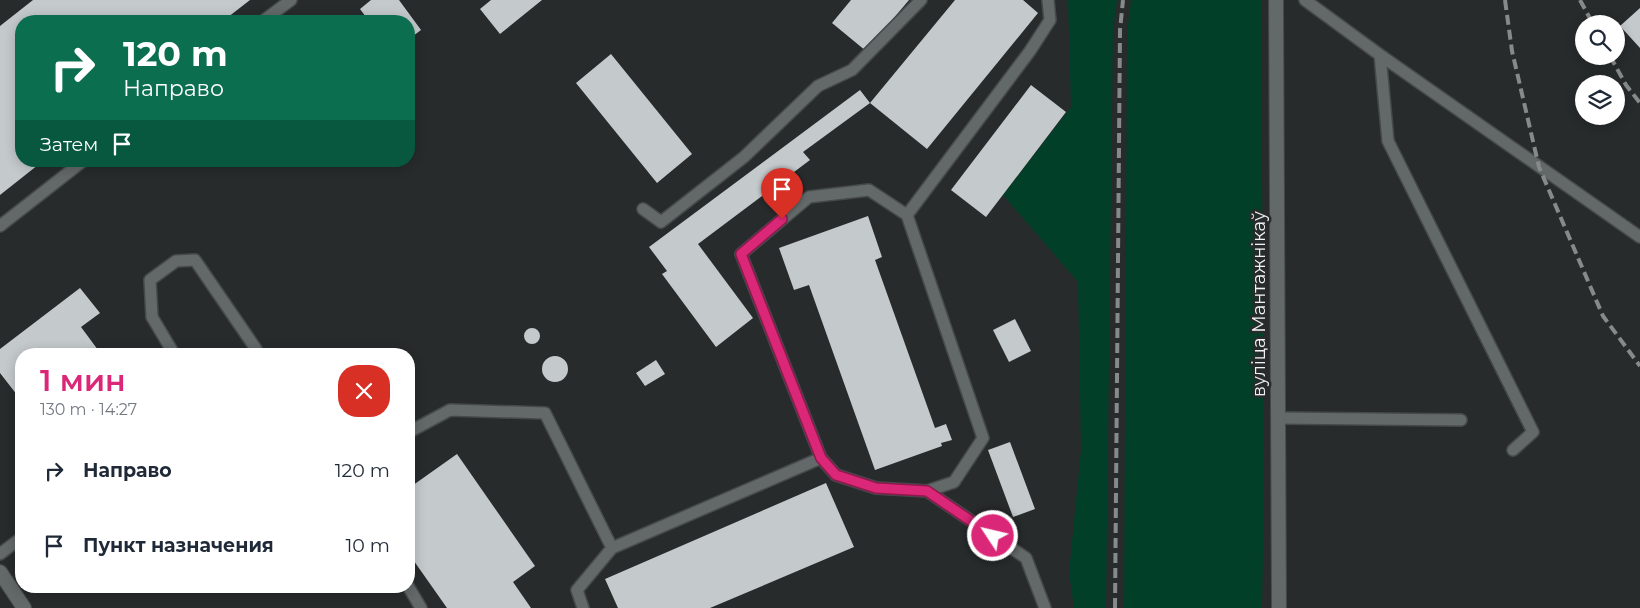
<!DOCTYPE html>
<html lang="ru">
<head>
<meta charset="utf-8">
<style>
  :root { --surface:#fff; --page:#f6f6f7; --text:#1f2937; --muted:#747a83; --accent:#db2777 }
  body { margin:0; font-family:Montserrat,sans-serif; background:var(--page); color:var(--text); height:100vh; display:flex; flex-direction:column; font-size:19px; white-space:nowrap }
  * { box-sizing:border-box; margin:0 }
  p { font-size:16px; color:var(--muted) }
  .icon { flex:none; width:28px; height:28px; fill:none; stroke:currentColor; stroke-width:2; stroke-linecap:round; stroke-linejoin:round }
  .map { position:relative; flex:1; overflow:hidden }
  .panel { position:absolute; left:15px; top:348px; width:400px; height:245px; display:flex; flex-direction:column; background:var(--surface); border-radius:20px; box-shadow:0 2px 12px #0003 }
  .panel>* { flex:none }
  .banner { position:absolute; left:15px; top:15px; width:400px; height:152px; border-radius:20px; box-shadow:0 2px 12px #0003; background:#0b6e4f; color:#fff; overflow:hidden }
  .controls { position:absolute; left:1575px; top:15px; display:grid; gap:10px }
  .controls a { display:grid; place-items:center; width:50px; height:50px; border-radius:50%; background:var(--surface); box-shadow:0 2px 12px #0003; font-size:25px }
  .pin { position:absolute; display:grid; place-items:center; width:42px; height:42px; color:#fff; margin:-51px -21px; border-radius:50% 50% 50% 0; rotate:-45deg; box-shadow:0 0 5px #0007 }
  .pin .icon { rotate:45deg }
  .me { position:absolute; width:55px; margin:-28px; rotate:305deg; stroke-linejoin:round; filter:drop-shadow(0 0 4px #0008) }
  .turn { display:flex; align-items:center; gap:18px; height:105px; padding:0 25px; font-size:22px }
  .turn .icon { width:65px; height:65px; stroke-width:2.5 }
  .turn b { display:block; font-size:35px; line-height:42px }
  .then { display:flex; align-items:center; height:48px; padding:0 25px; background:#0003; gap:10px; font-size:19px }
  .round { display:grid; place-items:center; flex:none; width:52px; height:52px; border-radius:20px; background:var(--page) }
  .head { display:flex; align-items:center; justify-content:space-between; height:85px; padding:0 25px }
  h1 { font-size:30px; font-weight:600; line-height:38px; color:var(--accent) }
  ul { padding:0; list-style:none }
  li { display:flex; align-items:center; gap:15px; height:75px; padding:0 25px }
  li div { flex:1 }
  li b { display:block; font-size:19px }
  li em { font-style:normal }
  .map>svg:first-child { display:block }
  .green { fill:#023f28 }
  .building { fill:#c4c9cb }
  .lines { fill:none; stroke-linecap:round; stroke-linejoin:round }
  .service-casing { stroke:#45494a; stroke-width:14 }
  .minor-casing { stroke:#45494a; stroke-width:16 }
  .secondary-casing { stroke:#45494a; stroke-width:16 }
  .service { stroke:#636868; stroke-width:11 }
  .minor { stroke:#636868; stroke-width:14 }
  .secondary { stroke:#636868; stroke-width:14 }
  .rail { stroke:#878a8a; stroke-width:4; stroke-dasharray:10 5; stroke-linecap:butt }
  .route-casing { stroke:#8e194d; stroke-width:12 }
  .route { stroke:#db2777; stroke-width:9 }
  .labels { text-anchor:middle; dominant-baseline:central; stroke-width:5; stroke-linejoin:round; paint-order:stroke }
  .street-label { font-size:18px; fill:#f0f3f3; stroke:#272b2b }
</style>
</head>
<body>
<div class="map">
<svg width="1640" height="608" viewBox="0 0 1640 608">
  <rect width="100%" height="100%" fill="#272b2b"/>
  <path class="green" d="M 1068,0 L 1117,0 L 1113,30 L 1106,608 L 1074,608 L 1069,573 L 1081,450 L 1078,282 L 1003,195 L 1071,107 Z
    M 1131,0 L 1261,0 L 1264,497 L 1262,608 L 1124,608 L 1127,32 Z"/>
  <path class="building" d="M 33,0 L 250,0 L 223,21 L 21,21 L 21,161 L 43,161 L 0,195 L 0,26 Z
    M 371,0 L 399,0 L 421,30 L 409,39 L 409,21 L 369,21 L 360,9 Z
    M 491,0 L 542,0 L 500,34 L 480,9 Z
    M 851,0 L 909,0 L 866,51 L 832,23 Z
    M 955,0 L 1023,0 L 1038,13 L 927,149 L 870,103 Z
    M 1640,8 L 1640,48 L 1620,26 Z
    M 611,54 L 692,154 L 657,183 L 576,83 Z
    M 1031,85 L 1066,112 L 986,217 L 951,190 Z
    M 860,90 L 870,103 L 803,152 L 810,160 L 698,244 L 753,318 L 716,347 L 662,274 L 667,271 L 649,247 Z
    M 868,216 L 882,257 L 875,260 L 935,428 L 946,424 L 952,440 L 941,443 L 942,446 L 875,470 L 809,285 L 794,290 L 779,248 Z
    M 80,288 L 100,313 L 81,327 L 101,354 L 21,354 L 21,400 L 0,373 L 0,349 Z
    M 1015,319 L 1031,351 L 1009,362 L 993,330 Z
    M524 336a8 8 0 1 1 16 0a8 8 0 1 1-16 0Z
    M542 369a13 13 0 1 1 26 0a13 13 0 1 1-26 0Z
    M 656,360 L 665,374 L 645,386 L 636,373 Z
    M 1010,442 L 1035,509 L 1013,517 L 988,450 Z
    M 457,454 L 535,566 L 513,582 L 531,608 L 447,608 L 409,554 L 409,488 Z
    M 826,483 L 854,547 L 710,608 L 618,608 L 605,579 Z"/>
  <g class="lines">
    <g class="service-casing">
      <path id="service" d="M 1305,0 L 1380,55 L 1640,237
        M 263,21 L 291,0
        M 1380,55 L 1388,141 L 1533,432 L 1513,450
        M 869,190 L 907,215 L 983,438 L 954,482 L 927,491 L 876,488 L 836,475 L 821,458 L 741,254 L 809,197 Z
        M 643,209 L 661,222 L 744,157 L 818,86 L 852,70 L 921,0
        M 907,215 L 1030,51 L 1050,20 L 1048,0
        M 0,226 L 83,161
        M 174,354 L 152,317 L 150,280 L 176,261 L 195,260 L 256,349 L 255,354
        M 1279,418 L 1461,420
        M 409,432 L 450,410 L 545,413 L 612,548
        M 927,491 L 1026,558 L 1045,608
        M 0,554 L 21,538
        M 408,586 L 421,608
        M 583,608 L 577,590 L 612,548 L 821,458"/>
    </g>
    <g class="minor-casing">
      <path id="minor" d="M 0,572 L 24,608"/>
    </g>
    <g class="secondary-casing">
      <path id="secondary" d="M 1276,0 L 1279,608"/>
    </g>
    <use href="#service" class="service"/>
    <use href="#minor" class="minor"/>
    <use href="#secondary" class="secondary"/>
    <path class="rail" d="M 1505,0 L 1512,51 L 1539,167 L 1603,316 L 1640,366
      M 1580,0 L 1593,24
      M 1610,56 L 1626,85 L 1640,103
      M 1115,608 L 1120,30 L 1123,0"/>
  </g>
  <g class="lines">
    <g class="route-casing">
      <path id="route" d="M 782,219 L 741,254 L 821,458 L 836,475 L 876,488 L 927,491 L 993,536"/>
    </g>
    <use href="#route" class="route"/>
  </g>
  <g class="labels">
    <g class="street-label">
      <text transform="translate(1259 304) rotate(-90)">вуліца Мантажнікаў</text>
    </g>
  </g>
</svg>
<div class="controls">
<a><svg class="icon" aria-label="search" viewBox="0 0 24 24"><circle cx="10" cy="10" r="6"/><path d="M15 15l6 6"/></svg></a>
<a><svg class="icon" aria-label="layers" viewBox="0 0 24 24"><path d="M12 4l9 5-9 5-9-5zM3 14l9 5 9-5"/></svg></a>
</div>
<div class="pin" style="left:782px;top:219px;background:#d93025"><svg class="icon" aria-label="arrive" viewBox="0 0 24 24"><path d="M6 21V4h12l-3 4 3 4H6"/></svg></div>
<svg class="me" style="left:993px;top:536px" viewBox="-20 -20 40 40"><circle r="17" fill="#db2777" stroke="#fff" stroke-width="3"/><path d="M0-11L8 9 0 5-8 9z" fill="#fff"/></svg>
<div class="banner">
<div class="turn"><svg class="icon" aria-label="right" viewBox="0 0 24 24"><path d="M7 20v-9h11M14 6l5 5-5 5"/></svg><div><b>120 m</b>Направо</div></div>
<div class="then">Затем<svg class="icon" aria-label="arrive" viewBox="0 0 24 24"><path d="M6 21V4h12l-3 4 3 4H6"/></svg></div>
</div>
<section class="panel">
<div class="head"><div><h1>1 мин</h1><p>130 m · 14:27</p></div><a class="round" style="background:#d93025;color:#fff"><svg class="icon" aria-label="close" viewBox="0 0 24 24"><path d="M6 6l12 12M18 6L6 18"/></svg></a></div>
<ul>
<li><svg class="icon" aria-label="right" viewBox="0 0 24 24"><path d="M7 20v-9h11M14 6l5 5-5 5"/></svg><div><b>Направо</b></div><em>120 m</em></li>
<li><svg class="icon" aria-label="arrive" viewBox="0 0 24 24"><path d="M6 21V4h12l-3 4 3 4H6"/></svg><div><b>Пункт назначения</b></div><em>10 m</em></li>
</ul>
</section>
</div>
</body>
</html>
